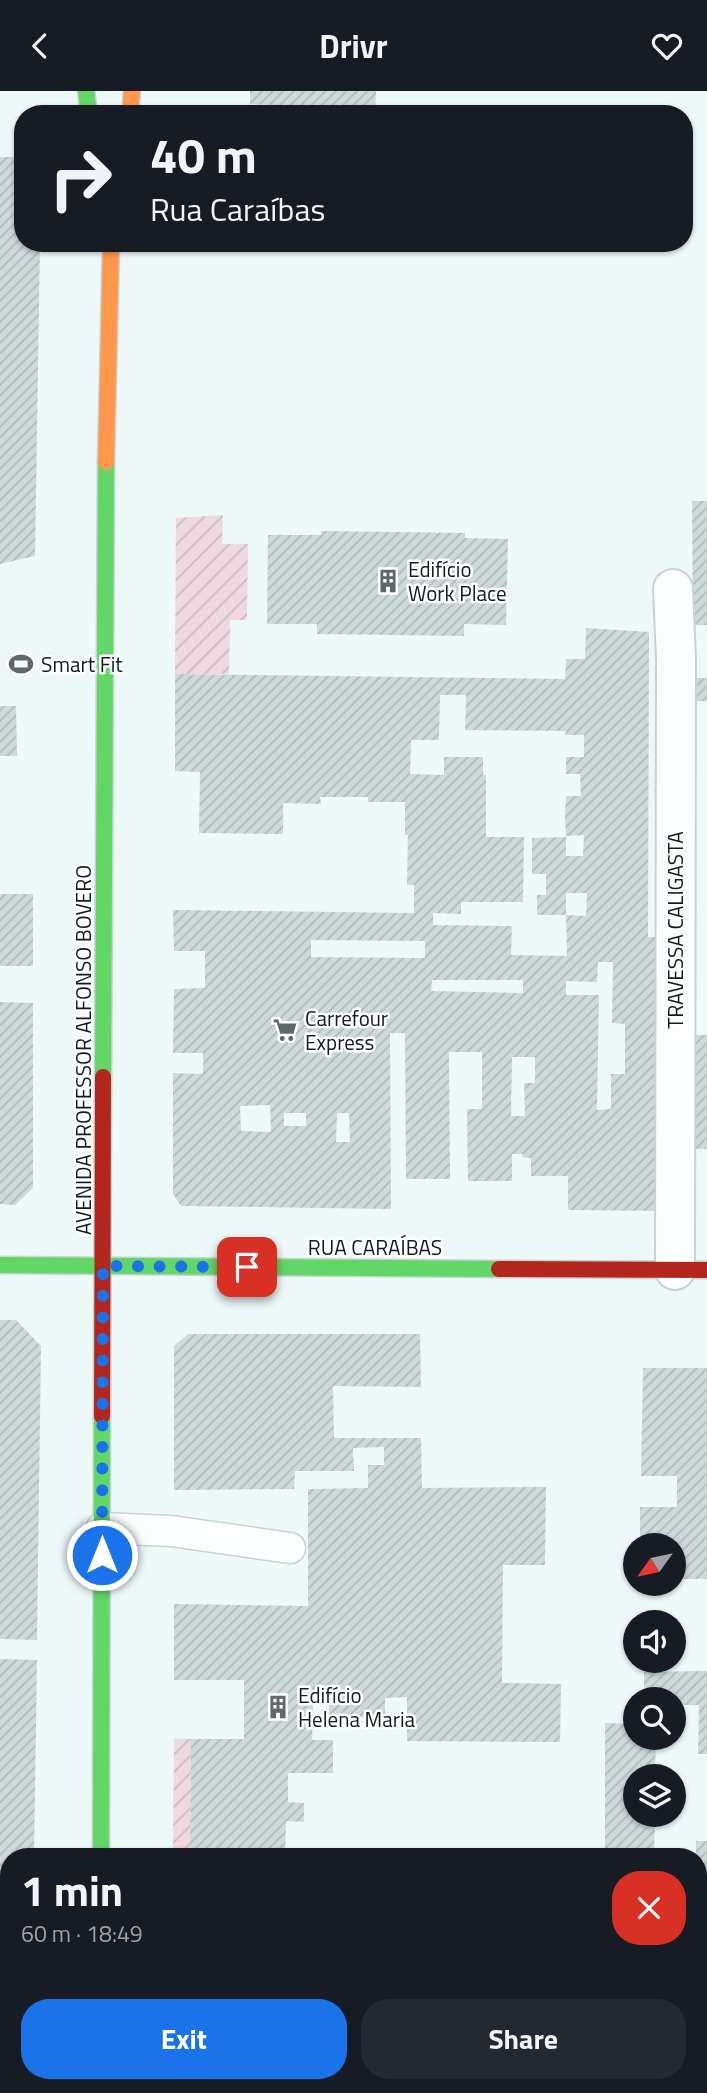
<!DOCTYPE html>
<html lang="en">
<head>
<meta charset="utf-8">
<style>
  :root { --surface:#171b24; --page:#242831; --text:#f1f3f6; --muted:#9ea1a6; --accent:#1a73e8 }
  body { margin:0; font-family:"Titillium Web",sans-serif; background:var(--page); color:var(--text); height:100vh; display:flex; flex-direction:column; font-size:26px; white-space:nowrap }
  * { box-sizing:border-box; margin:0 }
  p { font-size:23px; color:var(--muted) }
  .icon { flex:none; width:38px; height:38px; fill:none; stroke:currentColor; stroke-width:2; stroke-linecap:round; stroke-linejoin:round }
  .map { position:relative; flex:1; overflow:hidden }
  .sheet { position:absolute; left:0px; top:1757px; width:707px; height:245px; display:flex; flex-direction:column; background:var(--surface); border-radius:28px 28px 0 0; box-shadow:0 2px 5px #0004 }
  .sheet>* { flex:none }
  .guide { position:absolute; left:14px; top:14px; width:679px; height:147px; border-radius:28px; box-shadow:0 2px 5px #0004; background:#171b24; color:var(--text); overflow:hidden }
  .needle { width:46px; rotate:237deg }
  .controls { position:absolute; left:623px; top:1442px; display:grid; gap:14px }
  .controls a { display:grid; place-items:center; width:63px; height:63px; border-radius:50%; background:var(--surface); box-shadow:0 2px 5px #0004; font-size:35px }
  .pin { position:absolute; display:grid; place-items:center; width:60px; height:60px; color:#fff; margin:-30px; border-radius:14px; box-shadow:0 4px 10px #0006 }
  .me { position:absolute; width:77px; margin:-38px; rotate:0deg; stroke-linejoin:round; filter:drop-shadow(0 0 5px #0008) }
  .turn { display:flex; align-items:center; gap:24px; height:147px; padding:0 21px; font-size:32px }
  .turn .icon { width:91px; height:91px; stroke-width:2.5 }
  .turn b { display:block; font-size:49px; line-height:60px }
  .round { display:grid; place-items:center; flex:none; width:74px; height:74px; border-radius:28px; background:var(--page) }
  .overview { display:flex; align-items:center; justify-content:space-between; height:119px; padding:0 21px }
  h1 { font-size:42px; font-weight:700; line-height:52px }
  .action { display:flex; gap:14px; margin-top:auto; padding:14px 21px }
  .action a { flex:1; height:80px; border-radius:28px; background:var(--accent); color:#fff; font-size:28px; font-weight:700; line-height:80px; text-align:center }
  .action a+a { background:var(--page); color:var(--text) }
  header { display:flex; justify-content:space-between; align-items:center; height:91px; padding:0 21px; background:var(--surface); font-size:32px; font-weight:700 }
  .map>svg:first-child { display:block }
  .garden { fill:url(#garden-furrows) }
  .building { fill:url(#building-hatch); fill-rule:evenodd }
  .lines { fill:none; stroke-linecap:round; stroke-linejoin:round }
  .lane-casing { stroke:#c8d3d4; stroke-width:33 }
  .street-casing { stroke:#c8d3d4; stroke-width:42 }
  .fast-casing { stroke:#c8d3d4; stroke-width:19 }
  .slow-casing { stroke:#c8d3d4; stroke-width:19 }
  .jam-casing { stroke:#c8d3d4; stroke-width:19 }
  .lane { stroke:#fcfefe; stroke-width:30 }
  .street { stroke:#fcfefe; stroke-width:38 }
  .fast { stroke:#63d668; stroke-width:16 }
  .slow { stroke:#ff974d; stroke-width:16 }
  .jam { stroke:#b3261e; stroke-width:16 }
  .route { stroke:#1a73e8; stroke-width:12; stroke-dasharray:0 21.6 }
  .labels { text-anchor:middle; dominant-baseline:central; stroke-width:5; stroke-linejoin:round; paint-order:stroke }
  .poi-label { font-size:21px; fill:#101b1d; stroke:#fff; text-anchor:start }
  .street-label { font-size:21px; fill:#101b1d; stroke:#fff }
</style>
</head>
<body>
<header><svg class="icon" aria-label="back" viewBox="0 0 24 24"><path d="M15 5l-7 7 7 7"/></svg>Drivr<svg class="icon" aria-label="heart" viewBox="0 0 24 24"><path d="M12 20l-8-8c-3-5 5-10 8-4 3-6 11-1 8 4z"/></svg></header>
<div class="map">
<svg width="707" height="2002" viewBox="0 0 707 2002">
  <defs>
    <pattern id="garden-furrows" width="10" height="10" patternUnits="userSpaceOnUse" patternTransform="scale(1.75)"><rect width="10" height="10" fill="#efd8df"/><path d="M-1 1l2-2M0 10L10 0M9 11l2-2" fill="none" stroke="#ccb9bf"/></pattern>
    <pattern id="building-hatch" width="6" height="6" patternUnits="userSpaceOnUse" patternTransform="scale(1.75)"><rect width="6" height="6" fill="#ced9da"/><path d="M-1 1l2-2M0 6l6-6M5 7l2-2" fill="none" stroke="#b0babb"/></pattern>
  </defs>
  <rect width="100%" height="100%" fill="#edf8f9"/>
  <path class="garden" d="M 223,424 L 222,453 L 248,453 L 247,529 L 230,529 L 229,583 L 175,583 L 176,427 Z
    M 174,1648 L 191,1648 L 190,1766 L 173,1766 Z
    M 558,1993 L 650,1993 L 650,2002 L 558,2002 Z"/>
  <path class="building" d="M 250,0 L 376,0 L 375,23 L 268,23 L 269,14 L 250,13 Z
    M 0,66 L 23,66 L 23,152 L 40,152 L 35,465 L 0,473 Z
    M 692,410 L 707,410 L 707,534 L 693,534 Z
    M 321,440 L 465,442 L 465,447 L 508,448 L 506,534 L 464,533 L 464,545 L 317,543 L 317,533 L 267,533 L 268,444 L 321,444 Z
    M 586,537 L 649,541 L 648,846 L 661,846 L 658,1120 L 568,1119 L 568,1085 L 531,1085 L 531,1067 L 522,1066 L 523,1063 L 512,1063 L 512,1090 L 468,1090 L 467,1018 L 482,1018 L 482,961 L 449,961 L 450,1088 L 406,1088 L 405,942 L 390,942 L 391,1118 L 181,1115 L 173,1103 L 173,982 L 203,983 L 203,962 L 173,962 L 174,898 L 205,897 L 205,860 L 174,860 L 173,819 L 414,822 L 414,794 L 407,794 L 408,744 L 405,744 L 405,711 L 368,711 L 368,706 L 320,706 L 321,713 L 283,712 L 283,743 L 199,742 L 200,681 L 175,680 L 175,583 L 565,588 L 566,568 L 585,568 ZM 440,604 L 466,604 L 465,639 L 566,640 L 565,644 L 584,644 L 584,666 L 566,666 L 566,683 L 580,683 L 581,705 L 566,705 L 565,727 L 566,745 L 584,744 L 583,765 L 566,765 L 566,746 L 532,747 L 532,783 L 546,783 L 546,804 L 537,804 L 537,824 L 566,824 L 567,865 L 511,864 L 512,835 L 433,834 L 433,822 L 461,823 L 461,811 L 523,811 L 524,746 L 486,746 L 486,684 L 483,684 L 483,666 L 444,666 L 444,684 L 410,683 L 411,649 L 439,649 ZM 566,802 L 587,802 L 586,825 L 566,824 ZM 311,849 L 425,850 L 425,867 L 311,866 ZM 598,871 L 613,871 L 612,932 L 625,933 L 625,983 L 611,983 L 611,1018 L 597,1019 L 599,904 L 566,904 L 566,890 L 597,891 ZM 432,889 L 523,889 L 523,902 L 431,900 ZM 512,966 L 535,966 L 535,992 L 524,992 L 525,1025 L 511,1025 ZM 270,1014 L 271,1041 L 241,1040 L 240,1015 ZM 284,1022 L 306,1022 L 306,1035 L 284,1035 ZM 337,1022 L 349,1022 L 350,1051 L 336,1051 Z
    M 692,587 L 707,587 L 707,610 L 692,610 Z
    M 0,615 L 16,615 L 17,665 L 0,665 Z
    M 0,803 L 33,803 L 33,875 L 0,875 Z
    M 0,911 L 33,912 L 33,1097 L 15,1114 L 0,1113 Z
    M 691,944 L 707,944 L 707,1058 L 691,1058 Z
    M 0,1229 L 16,1229 L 41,1255 L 37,1549 L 0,1548 Z
    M 188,1243 L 420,1243 L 421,1296 L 333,1295 L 334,1347 L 421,1347 L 422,1397 L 546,1396 L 545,1474 L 503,1474 L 502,1592 L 561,1593 L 560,1651 L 407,1650 L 407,1606 L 385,1607 L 385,1626 L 329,1626 L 329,1607 L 313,1607 L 312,1649 L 333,1649 L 333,1682 L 288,1682 L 288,1711 L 304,1712 L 304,1731 L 286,1730 L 285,1766 L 190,1766 L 191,1648 L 244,1648 L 244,1589 L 174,1589 L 174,1513 L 308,1515 L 308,1398 L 368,1397 L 368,1374 L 384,1374 L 384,1356 L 353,1357 L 354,1380 L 295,1380 L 294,1398 L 174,1399 L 174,1255 Z
    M 643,1277 L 707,1277 L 707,1488 L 674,1488 L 674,1454 L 640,1454 L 640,1416 L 677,1416 L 677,1385 L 641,1385 Z
    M 0,1568 L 37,1569 L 34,1766 L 9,1766 L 9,1993 L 31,1993 L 31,2002 L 0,2002 Z
    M 707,1580 L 707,1663 L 698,1663 L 699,1614 L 674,1614 L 674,1608 L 644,1608 L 644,1581 Z
    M 605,1632 L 635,1633 L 635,1647 L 656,1647 L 655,1685 L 635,1685 L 635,1724 L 655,1724 L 654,1766 L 605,1766 Z
    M 696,1750 L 707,1750 L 707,1979 L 698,1979 Z
    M 172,1993 L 328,1993 L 328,2002 L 175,2002 Z
    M 339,1993 L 363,1993 L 363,2002 L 339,2002 Z"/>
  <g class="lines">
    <g class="lane-casing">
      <path id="lane" d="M 102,1437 L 171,1440 L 290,1457"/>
    </g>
    <g class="street-casing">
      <path id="street" d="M 673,498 L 676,568 L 675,1179"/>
    </g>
    <g class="fast-casing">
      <path id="fast" d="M 86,0 L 89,23
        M 103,986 L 106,371
        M 0,1174 L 499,1178
        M 101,1766 L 102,1325
        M 99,1993 L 99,2002"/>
    </g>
    <g class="slow-casing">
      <path id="slow" d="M 130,23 L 132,0
        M 106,371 L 111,152"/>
    </g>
    <g class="jam-casing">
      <path id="jam" d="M 499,1178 L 707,1179
        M 102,1325 L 103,986"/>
    </g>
    <use href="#lane" class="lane"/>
    <use href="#street" class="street"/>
    <use href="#fast" class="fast"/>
    <use href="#slow" class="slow"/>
    <use href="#jam" class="jam"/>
  </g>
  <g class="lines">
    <path class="route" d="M 102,1464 L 103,1175 L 247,1176"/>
  </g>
  <defs>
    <g id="building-bare" transform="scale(1.89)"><path d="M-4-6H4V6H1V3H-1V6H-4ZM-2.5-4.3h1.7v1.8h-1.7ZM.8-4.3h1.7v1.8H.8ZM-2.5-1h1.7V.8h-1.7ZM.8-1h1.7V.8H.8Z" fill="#5d686a" stroke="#fff" stroke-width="2.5" paint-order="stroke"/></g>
    <g id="stadium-bare" transform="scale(1.89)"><path d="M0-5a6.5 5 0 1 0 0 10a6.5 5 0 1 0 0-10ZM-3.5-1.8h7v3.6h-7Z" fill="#5d686a" stroke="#fff" stroke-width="2.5" paint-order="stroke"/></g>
    <g id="supermarket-bare" transform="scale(1.89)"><path d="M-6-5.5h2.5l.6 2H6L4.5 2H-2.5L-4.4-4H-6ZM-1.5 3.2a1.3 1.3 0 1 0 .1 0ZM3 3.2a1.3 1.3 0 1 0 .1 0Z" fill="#5d686a" stroke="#fff" stroke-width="2.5" paint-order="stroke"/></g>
  </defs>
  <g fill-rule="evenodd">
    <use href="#building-bare" x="388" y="490"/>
    <use href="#stadium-bare" x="21" y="573"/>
    <use href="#supermarket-bare" x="285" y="939"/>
    <use href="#building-bare" x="278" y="1616"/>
  </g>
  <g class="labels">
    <g class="poi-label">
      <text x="408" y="478">Edifício<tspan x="408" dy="24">Work Place</tspan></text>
      <text x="41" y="573">Smart Fit</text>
      <text x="305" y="927">Carrefour<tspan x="305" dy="24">Express</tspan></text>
      <text x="298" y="1604">Edifício<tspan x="298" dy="24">Helena Maria</tspan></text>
    </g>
    <g class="street-label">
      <text transform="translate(675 839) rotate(-90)">TRAVESSA CALIGASTA</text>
      <text transform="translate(83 959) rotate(-90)">AVENIDA PROFESSOR ALFONSO BOVERO</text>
      <text x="375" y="1156">RUA CARAÍBAS</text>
    </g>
  </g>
</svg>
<div class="controls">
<a><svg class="needle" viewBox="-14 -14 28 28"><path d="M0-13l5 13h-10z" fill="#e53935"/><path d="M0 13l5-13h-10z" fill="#9ea1a6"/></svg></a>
<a><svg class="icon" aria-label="sound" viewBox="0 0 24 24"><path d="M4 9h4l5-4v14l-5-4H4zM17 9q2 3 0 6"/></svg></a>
<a><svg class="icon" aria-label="search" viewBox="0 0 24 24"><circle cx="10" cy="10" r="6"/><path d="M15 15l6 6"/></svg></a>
<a><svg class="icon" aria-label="layers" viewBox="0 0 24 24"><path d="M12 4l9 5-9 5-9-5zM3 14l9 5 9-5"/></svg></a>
</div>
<div class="pin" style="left:247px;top:1176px;background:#d93025"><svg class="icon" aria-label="arrive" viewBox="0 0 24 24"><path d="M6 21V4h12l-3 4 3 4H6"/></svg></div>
<svg class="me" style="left:102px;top:1464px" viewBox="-20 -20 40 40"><circle r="17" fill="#1a73e8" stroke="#fff" stroke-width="3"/><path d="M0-11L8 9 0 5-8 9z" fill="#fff"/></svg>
<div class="guide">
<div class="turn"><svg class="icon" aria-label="right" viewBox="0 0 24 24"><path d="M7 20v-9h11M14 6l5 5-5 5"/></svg><div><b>40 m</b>Rua Caraíbas</div></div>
</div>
<section class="sheet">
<div class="overview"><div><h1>1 min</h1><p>60 m · 18:49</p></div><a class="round" style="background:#d93025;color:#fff"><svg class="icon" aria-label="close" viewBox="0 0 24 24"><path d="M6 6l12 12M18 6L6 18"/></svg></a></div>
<div class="action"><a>Exit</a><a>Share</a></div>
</section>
</div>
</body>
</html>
